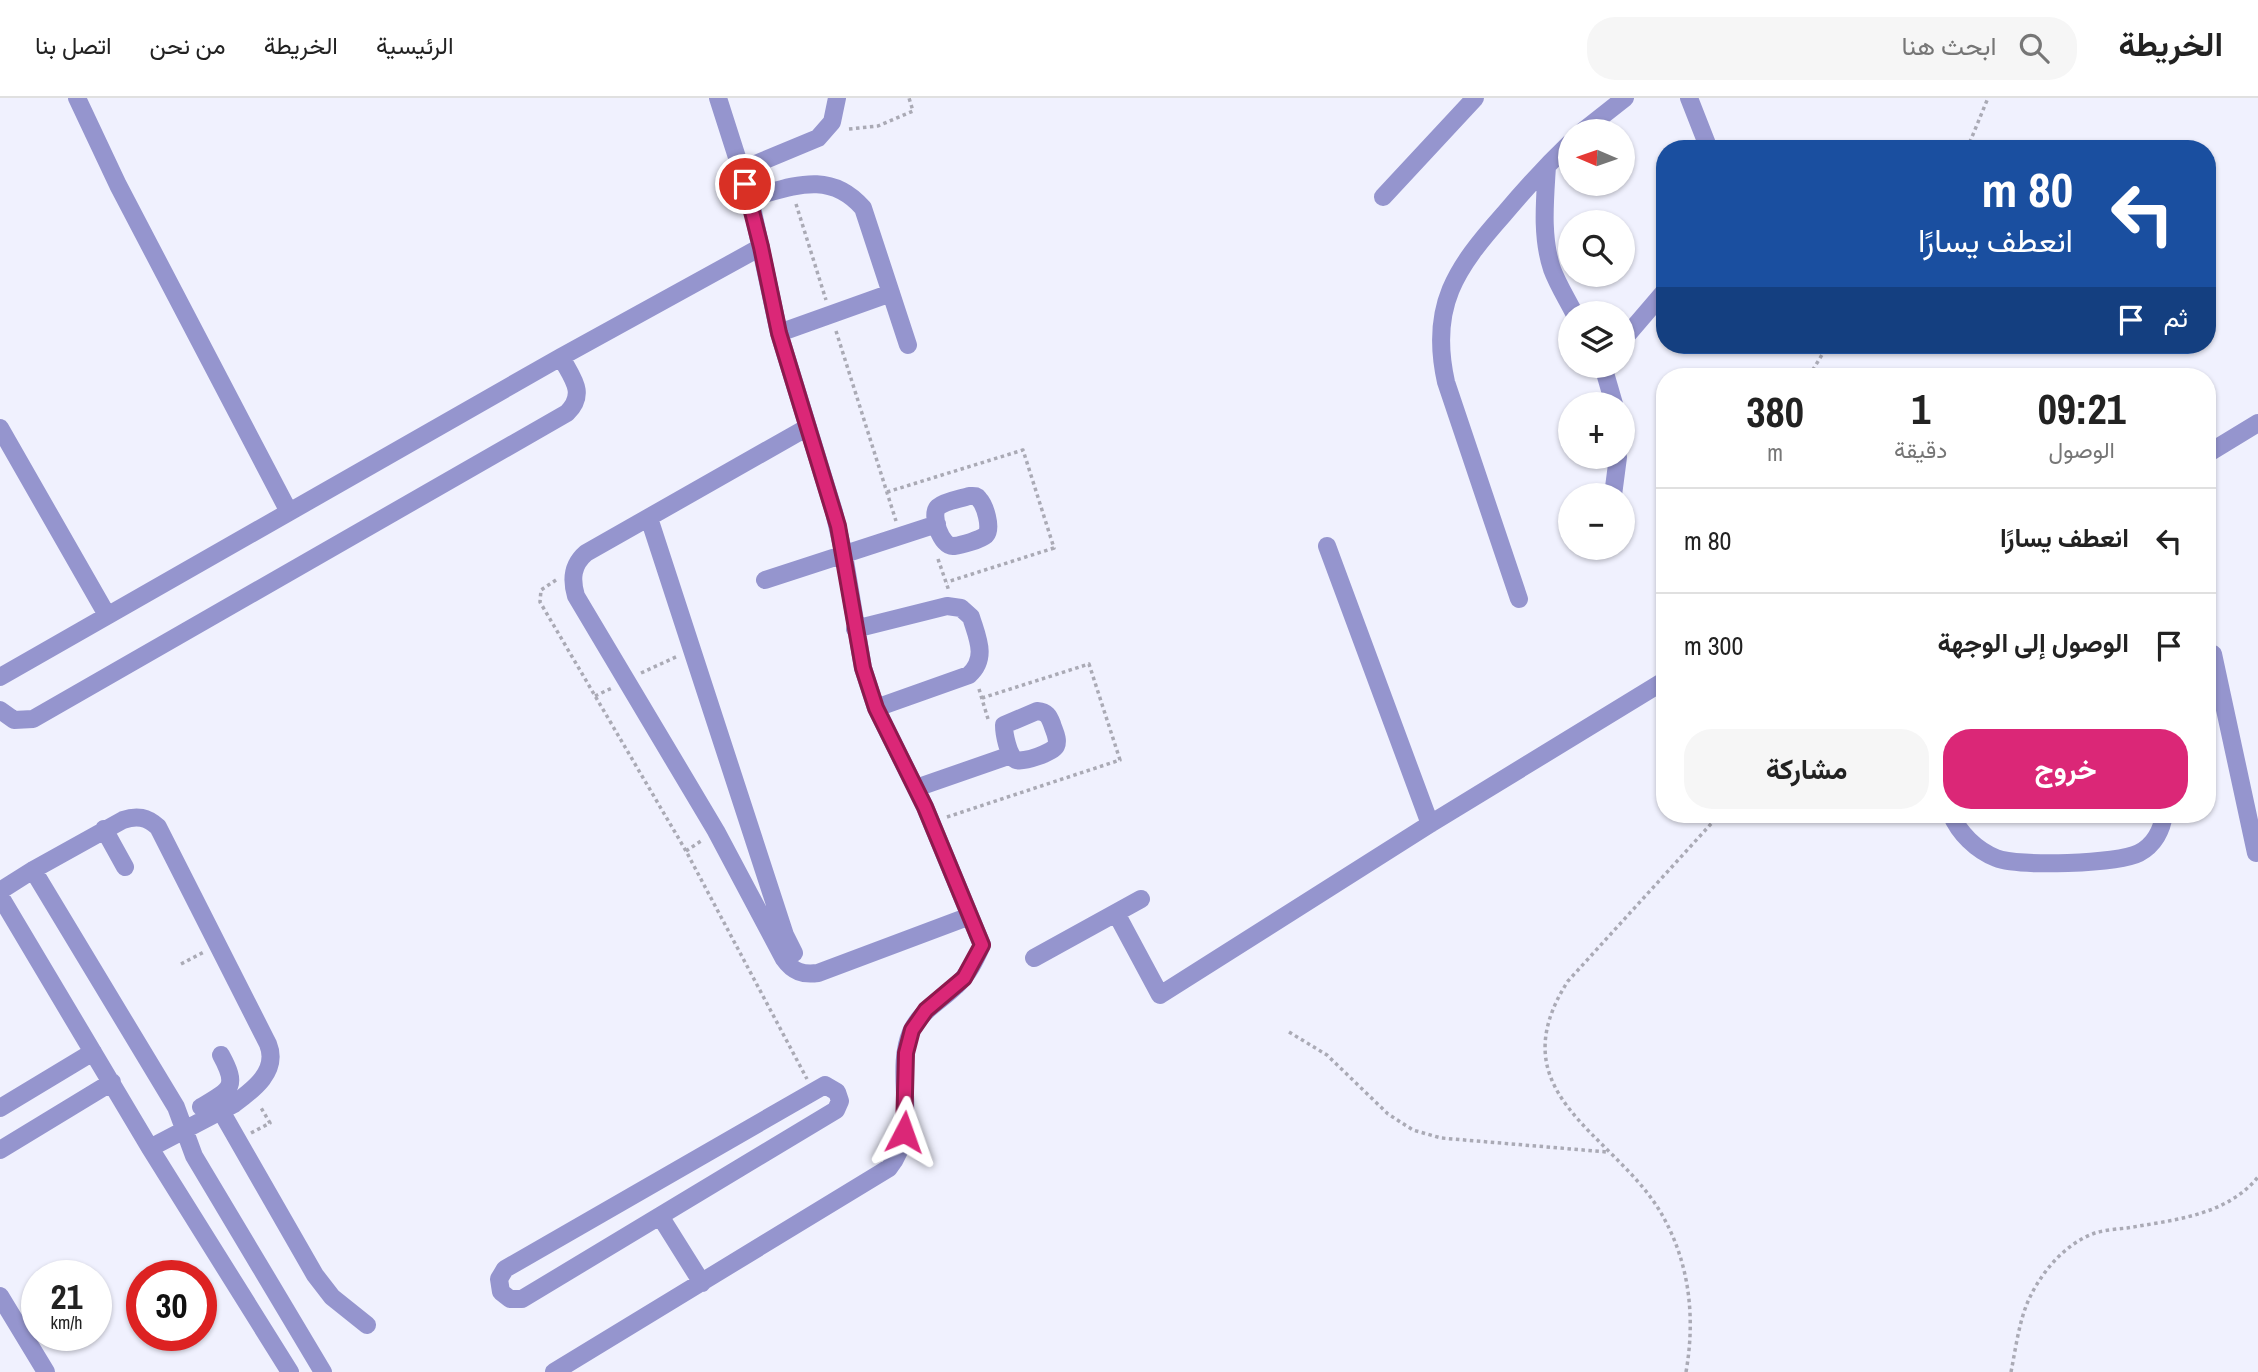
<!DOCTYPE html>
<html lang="ar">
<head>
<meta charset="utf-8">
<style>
  :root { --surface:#fff; --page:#f6f6f6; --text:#222; --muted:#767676; --line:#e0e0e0; --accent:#db2777 }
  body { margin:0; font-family:"Archivo Narrow",Vazirmatn,sans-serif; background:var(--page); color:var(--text); direction:rtl; height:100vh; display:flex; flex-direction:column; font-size:26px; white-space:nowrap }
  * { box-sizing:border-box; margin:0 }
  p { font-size:23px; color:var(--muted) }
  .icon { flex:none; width:38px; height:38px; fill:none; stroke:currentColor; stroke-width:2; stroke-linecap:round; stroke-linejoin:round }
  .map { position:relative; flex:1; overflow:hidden; direction:ltr }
  .details { position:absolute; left:1656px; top:270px; width:560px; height:455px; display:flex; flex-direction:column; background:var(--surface); border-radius:28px; box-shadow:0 2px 5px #0004; direction:rtl }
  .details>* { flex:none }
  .banner { position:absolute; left:1656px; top:42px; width:560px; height:214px; border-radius:28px; box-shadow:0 2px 5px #0004; direction:rtl; background:#1a4fa0; color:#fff; overflow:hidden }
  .needle { width:46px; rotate:272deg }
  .fabs { position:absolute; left:1558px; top:21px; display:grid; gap:14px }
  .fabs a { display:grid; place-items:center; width:77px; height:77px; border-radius:50%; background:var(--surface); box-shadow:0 2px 5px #0004; font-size:35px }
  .speed { position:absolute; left:21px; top:1162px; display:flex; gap:14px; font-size:35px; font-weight:700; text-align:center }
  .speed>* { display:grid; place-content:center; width:91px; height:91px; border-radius:50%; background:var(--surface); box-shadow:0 2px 5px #0004; line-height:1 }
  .speed small { font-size:18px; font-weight:400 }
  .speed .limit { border:10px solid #d22; background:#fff; color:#111 }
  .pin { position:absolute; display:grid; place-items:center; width:60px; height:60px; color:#fff; margin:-30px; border:4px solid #fff; border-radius:50%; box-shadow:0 2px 7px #0007 }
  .me { position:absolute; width:77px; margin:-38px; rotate:4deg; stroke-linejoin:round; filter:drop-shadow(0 0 5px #0008) }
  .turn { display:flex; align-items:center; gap:24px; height:147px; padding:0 28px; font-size:32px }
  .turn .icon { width:91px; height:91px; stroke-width:2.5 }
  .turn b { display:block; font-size:49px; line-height:60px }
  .then { display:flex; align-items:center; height:66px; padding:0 28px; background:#0003; gap:14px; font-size:26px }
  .eta { display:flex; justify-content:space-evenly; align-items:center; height:119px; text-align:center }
  .eta b { font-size:42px; font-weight:700; line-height:49px }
  .action { display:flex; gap:14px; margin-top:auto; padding:14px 28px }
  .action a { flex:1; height:80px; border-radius:28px; background:var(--accent); color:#fff; font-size:28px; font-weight:700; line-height:80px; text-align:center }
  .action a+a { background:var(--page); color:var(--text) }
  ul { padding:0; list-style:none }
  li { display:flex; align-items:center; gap:21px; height:105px; padding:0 28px; border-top:2px solid var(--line) }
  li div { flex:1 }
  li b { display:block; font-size:26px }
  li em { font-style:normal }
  header { display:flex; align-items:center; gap:42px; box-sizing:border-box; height:98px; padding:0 35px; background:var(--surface); border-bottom:2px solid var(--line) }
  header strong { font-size:33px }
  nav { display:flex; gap:38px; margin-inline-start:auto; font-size:24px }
  .search { width:490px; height:63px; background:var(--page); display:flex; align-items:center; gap:18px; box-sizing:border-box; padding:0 24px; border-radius:28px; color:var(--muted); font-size:26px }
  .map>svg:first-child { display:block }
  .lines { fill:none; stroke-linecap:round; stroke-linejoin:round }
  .path { stroke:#aaaab5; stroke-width:3.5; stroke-dasharray:3.5 3.5; stroke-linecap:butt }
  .minor { stroke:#9595ce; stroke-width:18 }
  .route-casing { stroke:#8e194d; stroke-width:18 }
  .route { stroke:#db2777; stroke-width:12 }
</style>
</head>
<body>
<header>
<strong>الخريطة</strong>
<div class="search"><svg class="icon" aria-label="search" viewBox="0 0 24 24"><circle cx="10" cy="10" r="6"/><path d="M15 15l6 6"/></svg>ابحث هنا</div>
<nav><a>الرئيسية</a><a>الخريطة</a><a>من نحن</a><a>اتصل بنا</a></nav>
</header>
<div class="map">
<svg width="2258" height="1274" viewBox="0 0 2258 1274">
  <rect width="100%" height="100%" fill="#f0f1fe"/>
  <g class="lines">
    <path class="path" d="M 849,31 L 878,28 L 913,13 L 909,0
      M 1967,51 L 1988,0
      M 796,106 L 826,202
      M 836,233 L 896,423
      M 1809,278 L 1828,247
      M 887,394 L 1023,352 L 1054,450 L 947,484
      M 938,461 L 949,493
      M 556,482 L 541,492 L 540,504 L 686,753 L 807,981
      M 641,575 L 678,558
      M 979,591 L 988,621
      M 595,598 L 612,590
      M 947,719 L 1120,662 L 1089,566 L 982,600
      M 686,753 L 701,743
      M 181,866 L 204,854
      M 1289,934 L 1327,957 L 1388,1016 L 1413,1032 L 1441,1040 L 1607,1054
      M 251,1035 L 270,1025 L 260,1008
      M 1686,1274 C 1696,1217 1689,1160 1658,1110 C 1609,1033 1497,994 1568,883 L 1720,716
      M 2011,1274 C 2015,1254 2018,1231 2025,1211 C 2036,1180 2063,1146 2095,1135 C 2105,1132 2117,1131 2127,1130 C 2173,1122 2226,1118 2258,1079"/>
    <path class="minor" d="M 77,0 L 118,87 L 289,414
      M 1689,0 L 1709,51
      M 1583,33 L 1625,0
      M 1547,68 C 1545,102 1541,138 1552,171 C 1558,187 1567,201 1574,215
      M 741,72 L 818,40 L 832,24 L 837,0
      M 1383,99 L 1475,0
      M 750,100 C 792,89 829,71 863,110 L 908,247
      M 779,235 L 891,195
      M 1622,243 L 1664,194
      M 1603,268 L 1614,306
      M 808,329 L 586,455 C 572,467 571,481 576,498 L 716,733 L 784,861 C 793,874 803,877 818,875 L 970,818
      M 0,330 L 107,517
      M 2207,356 L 2258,325
      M 1613,397 L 1618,359
      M 969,398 C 974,398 976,397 979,401 C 985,407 992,430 986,437 C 980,442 962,447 954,448 C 941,450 930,416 938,409 C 945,403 960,401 969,398 Z
      M 649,420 L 785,837 L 794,855
      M 1327,448 L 1430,726
      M 765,482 L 937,426
      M 1519,501 L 1446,284 C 1429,208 1456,170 1504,116 C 1525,91 1547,67 1570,45
      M 855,531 L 947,508 L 961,510 L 971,519 C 977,539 988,560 969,577 L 876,610
      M 2213,556 L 2256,755
      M 0,579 L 561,259 L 761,149
      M 0,612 L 14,622 L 33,621 L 567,315 C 587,295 572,280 561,259
      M 1037,613 C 1047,614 1049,618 1052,626 C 1054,633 1059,641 1056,648 C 1054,654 1023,665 1016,662 C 1008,658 1004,635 1004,627 Z
      M 916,690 L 1011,657
      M 1951,716 C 1959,735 1976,752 1996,760 C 2018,769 2118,766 2139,755 C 2154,747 2162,732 2164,716
      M 104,731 L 125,769
      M 33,772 L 176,1009 L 194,1058 L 323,1274
      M 0,793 L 33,772 L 123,722 C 137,717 147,719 158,729 L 268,946 C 279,973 253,992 234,1006 L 150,1050
      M 0,798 L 150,1050 L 290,1274
      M 1116,815 L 1160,897 L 1430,726 L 1664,583
      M 1034,860 L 1141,801
      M 825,987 L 837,994 L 840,1003 L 836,1012 L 522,1201 L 510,1201 L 501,1194 L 499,1181 L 505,1171 Z
      M 201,1009 C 230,992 239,990 221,957
      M 0,1010 L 93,954
      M 221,1013 L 315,1177 L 332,1199 L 367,1227
      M 0,1052 L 112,984
      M 660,1118 L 702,1185
      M 0,1198 L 46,1274
      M 554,1274 L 889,1070 C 921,1030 893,977 911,934 C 921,912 940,904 956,888 C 968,877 975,863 982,847 L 925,709 L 876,610 L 863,570 L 844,457 L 834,414 L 779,235 L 750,100 L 718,0"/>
  </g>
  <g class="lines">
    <g class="route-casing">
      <path id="route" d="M 745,86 L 761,149 L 779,235 L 838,428 L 863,570 L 876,610 L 925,709 L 982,847 L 964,880 L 926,912 L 912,932 L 906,955 L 904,1034"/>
    </g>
    <use href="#route" class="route"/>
  </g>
</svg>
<div class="fabs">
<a><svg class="needle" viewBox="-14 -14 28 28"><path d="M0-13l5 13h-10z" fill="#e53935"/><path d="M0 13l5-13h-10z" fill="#767676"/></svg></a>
<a><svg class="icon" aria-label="search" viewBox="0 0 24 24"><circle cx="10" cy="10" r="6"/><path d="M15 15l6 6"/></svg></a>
<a><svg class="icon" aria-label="layers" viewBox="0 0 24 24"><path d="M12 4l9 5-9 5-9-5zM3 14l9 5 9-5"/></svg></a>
<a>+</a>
<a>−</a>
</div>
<div class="speed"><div>21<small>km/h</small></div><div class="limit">30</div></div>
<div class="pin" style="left:745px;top:86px;background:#d93025"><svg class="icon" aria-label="arrive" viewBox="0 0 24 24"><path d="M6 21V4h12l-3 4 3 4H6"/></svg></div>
<svg class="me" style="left:904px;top:1034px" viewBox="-20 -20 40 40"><path d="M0-17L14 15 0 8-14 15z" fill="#db2777" stroke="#fff" stroke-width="4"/></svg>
<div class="banner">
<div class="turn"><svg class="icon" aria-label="left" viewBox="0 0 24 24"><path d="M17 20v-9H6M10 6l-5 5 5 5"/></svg><div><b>80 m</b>انعطف يسارًا</div></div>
<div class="then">ثم<svg class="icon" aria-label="arrive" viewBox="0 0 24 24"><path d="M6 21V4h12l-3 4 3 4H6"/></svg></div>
</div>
<section class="details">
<div class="eta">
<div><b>09:21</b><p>الوصول</p></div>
<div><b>1</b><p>دقيقة</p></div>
<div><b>380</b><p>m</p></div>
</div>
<ul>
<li><svg class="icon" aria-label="left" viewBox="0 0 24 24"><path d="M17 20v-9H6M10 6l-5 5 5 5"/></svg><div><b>انعطف يسارًا</b></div><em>80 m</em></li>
<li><svg class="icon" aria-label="arrive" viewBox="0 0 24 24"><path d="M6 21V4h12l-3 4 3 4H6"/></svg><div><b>الوصول إلى الوجهة</b></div><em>300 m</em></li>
</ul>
<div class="action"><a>خروج</a><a>مشاركة</a></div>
</section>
</div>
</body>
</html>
